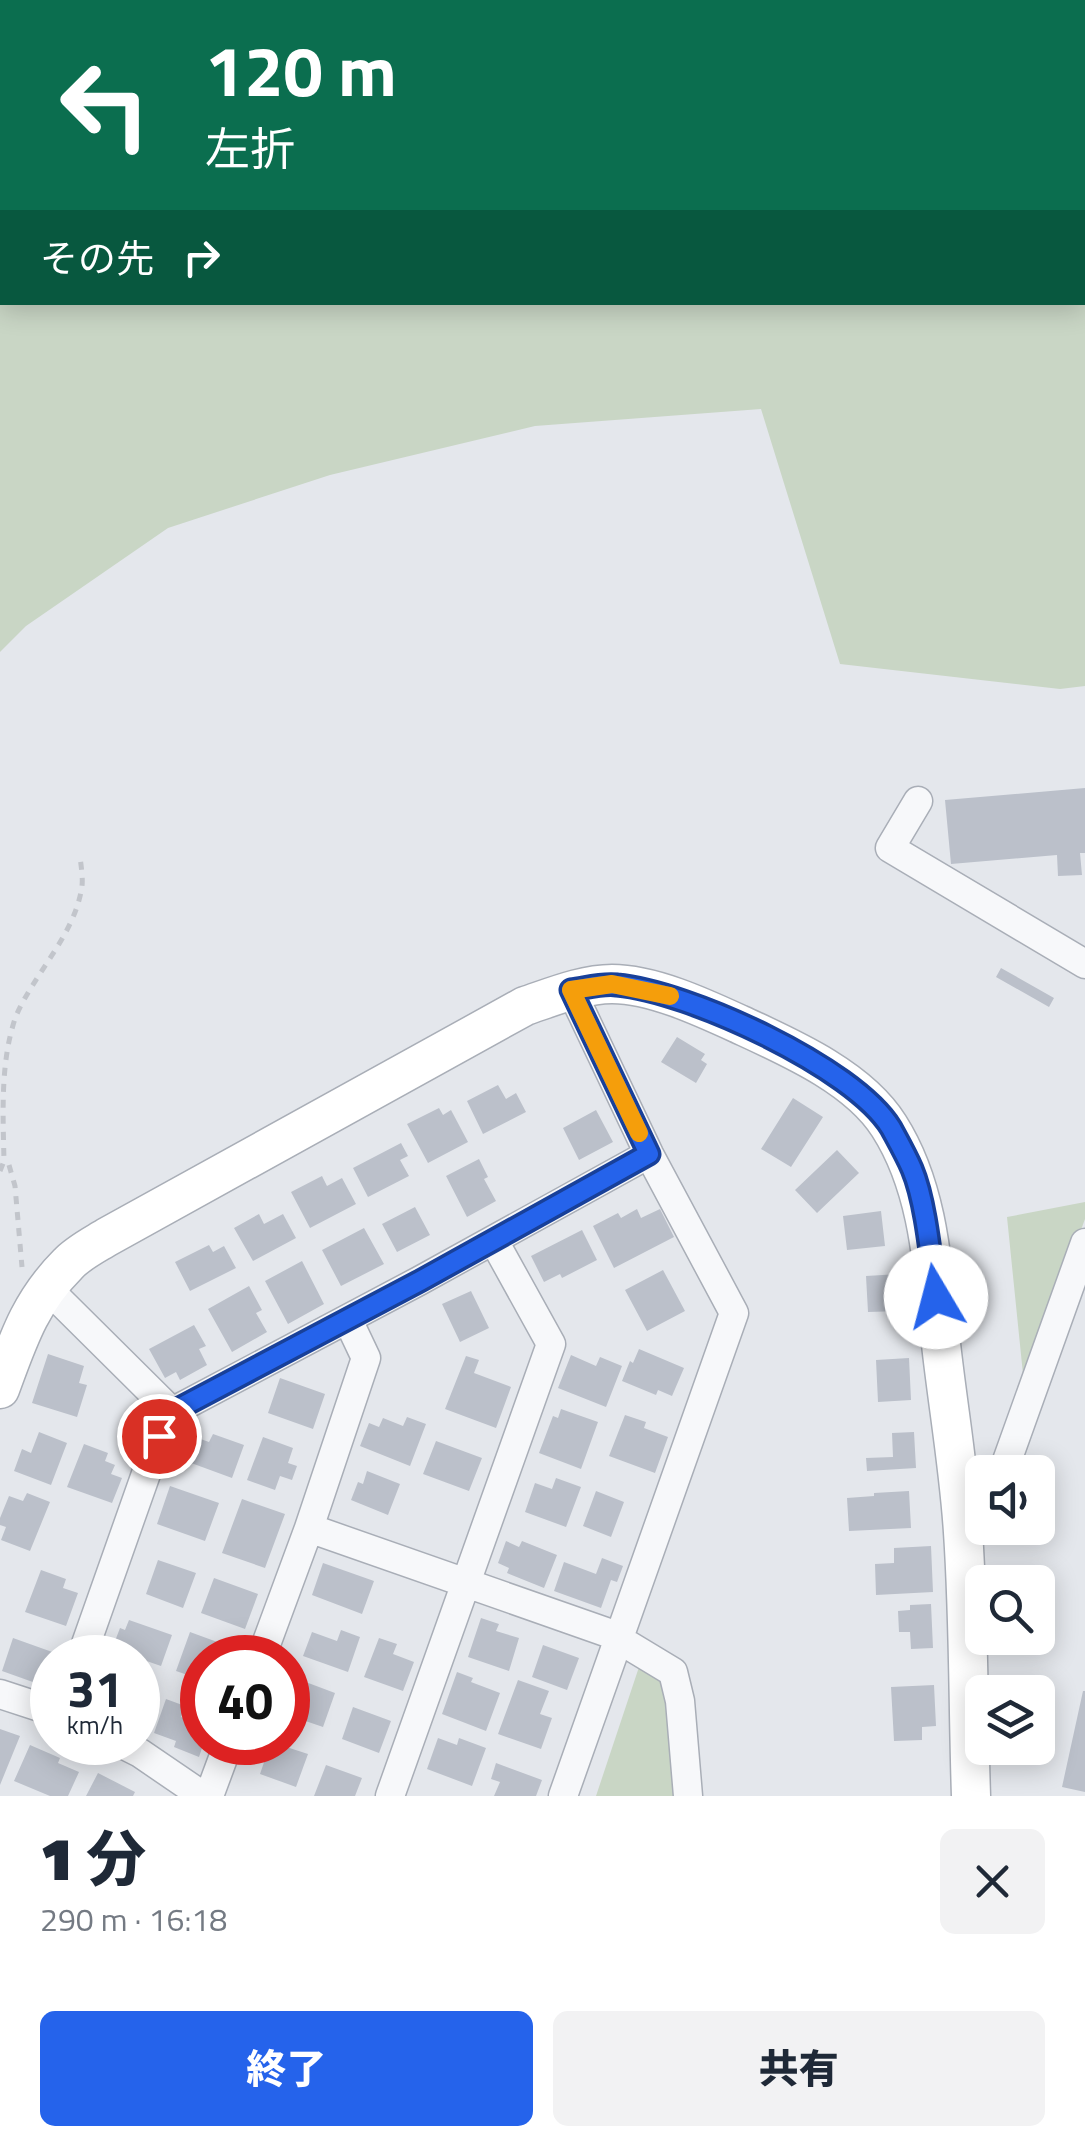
<!DOCTYPE html>
<html lang="ja">
<head>
<meta charset="utf-8">
<style>
  :root { --surface:#fff; --page:#f2f2f3; --text:#1f2937; --muted:#747a83; --accent:#2563eb }
  body { margin:0; font-family:"Titillium Web","Noto Sans JP",sans-serif; background:var(--page); color:var(--text); height:100vh; display:flex; flex-direction:column; font-size:38px; white-space:nowrap }
  * { box-sizing:border-box; margin:0 }
  p { font-size:32px; color:var(--muted) }
  .icon { flex:none; width:55px; height:55px; fill:none; stroke:currentColor; stroke-width:2; stroke-linecap:round; stroke-linejoin:round }
  .map { position:relative; height:1796px; overflow:hidden }
  .drawer { display:flex; flex-direction:column; background:var(--surface); flex:1 }
  .drawer>* { flex:none }
  .hud { position:absolute; left:0px; top:0px; width:1085px; height:305px; box-shadow:0 5px 25px #0003; background:#0b6e4f; color:#fff; overflow:hidden }
  .controls { position:absolute; left:965px; top:1455px; display:grid; gap:20px }
  .controls a { display:grid; place-items:center; width:90px; height:90px; border-radius:15px; background:var(--surface); box-shadow:0 5px 25px #0003; font-size:50px }
  .speed { position:absolute; left:30px; top:1635px; display:flex; gap:20px; font-size:50px; font-weight:700; text-align:center }
  .speed>* { display:grid; place-content:center; width:130px; height:130px; border-radius:50%; background:var(--surface); box-shadow:0 5px 25px #0003; line-height:1 }
  .speed small { font-size:25px; font-weight:400 }
  .speed .limit { border:15px solid #d22; background:#fff; color:#111 }
  .pin { position:absolute; display:grid; place-items:center; width:85px; height:85px; color:#fff; margin:-42px; border:5px solid #fff; border-radius:50%; box-shadow:0 2px 10px #0007 }
  .me { position:absolute; width:110px; margin:-55px; rotate:352deg; stroke-linejoin:round; filter:drop-shadow(0 0 8px #0008) }
  .turn { display:flex; align-items:center; gap:35px; height:210px; padding:0 40px; font-size:45px }
  .turn .icon { width:130px; height:130px; stroke-width:2.5 }
  .turn b { display:block; font-size:70px; line-height:85px }
  .then { display:flex; align-items:center; height:95px; padding:0 40px; background:#0003; gap:20px; font-size:38px }
  .round { display:grid; place-items:center; flex:none; width:105px; height:105px; border-radius:15px; background:var(--page) }
  .headline { display:flex; align-items:center; justify-content:space-between; height:170px; padding:0 40px }
  h1 { font-size:60px; font-weight:800; line-height:75px }
  .cta { display:flex; gap:20px; margin-top:auto; padding:20px 40px }
  .cta a { flex:1; height:115px; border-radius:15px; background:var(--accent); color:#fff; font-size:40px; font-weight:800; line-height:115px; text-align:center }
  .cta a+a { background:var(--page); color:var(--text) }
  .map>svg:first-child { display:block }
  .green { fill:#c9d6c5; fill-rule:evenodd }
  .building { fill:#bbc0ca }
  .lines { fill:none; stroke-linecap:round; stroke-linejoin:round }
  .street-casing { stroke:#a9aeb7; stroke-width:31 }
  .secondary-casing { stroke:#a9aeb7; stroke-width:41 }
  .path { stroke:#c2c5cb; stroke-width:5; stroke-dasharray:8 8; stroke-linecap:butt }
  .street { stroke:#f7f8fa; stroke-width:28 }
  .secondary { stroke:#fff; stroke-width:38 }
  .route-casing { stroke:#184099; stroke-width:25 }
  .route { stroke:#2563eb; stroke-width:18 }
  .slow { stroke:#f59e0b; stroke-width:18 }
</style>
</head>
<body>
<div class="map">
<svg width="1085" height="1796" viewBox="0 0 1085 1796">
  <rect width="100%" height="100%" fill="#e4e7ec"/>
  <path class="green" d="M 0,0 L 1085,0 L 1085,686 L 1060,689 L 840,664 L 761,409 L 535,426 L 330,475 L 168,528 L 26,626 L 0,652 ZM 2,2 L 1082,2 L 1082,302 L 2,302 Z
    M 1085,1202 L 1085,1219 L 1024,1384 L 1007,1217 Z
    M 639,1667 L 666,1685 L 676,1796 L 596,1796 Z"/>
  <path class="building" d="M 1085,788 L 1085,853 L 1080,853 L 1082,875 L 1058,876 L 1057,855 L 951,864 L 945,800 Z
    M 1001,968 L 1054,998 L 1049,1007 L 996,977 Z
    M 677,1037 L 705,1054 L 701,1060 L 707,1064 L 696,1083 L 661,1062 Z
    M 498,1085 L 506,1099 L 516,1093 L 526,1112 L 483,1134 L 467,1101 Z
    M 793,1098 L 823,1117 L 791,1167 L 761,1149 Z
    M 439,1108 L 443,1115 L 451,1110 L 468,1142 L 428,1163 L 407,1124 Z
    M 596,1110 L 613,1142 L 579,1160 L 563,1128 Z
    M 401,1143 L 408,1156 L 400,1160 L 409,1176 L 368,1197 L 353,1168 Z
    M 837,1150 L 859,1173 L 817,1213 L 795,1190 Z
    M 479,1159 L 488,1177 L 484,1179 L 496,1201 L 467,1217 L 446,1176 Z
    M 322,1176 L 327,1186 L 342,1178 L 356,1204 L 310,1228 L 291,1192 Z
    M 415,1207 L 430,1235 L 397,1252 L 382,1224 Z
    M 637,1209 L 641,1218 L 660,1209 L 674,1237 L 614,1268 L 593,1226 L 618,1213 L 621,1218 Z
    M 881,1211 L 885,1246 L 847,1250 L 843,1216 Z
    M 259,1214 L 264,1224 L 283,1214 L 296,1238 L 253,1261 L 234,1228 Z
    M 364,1228 L 384,1264 L 341,1286 L 322,1250 Z
    M 582,1230 L 597,1260 L 562,1278 L 560,1274 L 544,1282 L 531,1256 Z
    M 209,1245 L 213,1252 L 224,1246 L 236,1268 L 190,1291 L 175,1262 Z
    M 302,1261 L 324,1304 L 288,1324 L 265,1281 Z
    M 663,1270 L 685,1311 L 647,1331 L 625,1290 Z
    M 899,1274 L 901,1311 L 868,1312 L 866,1276 Z
    M 249,1286 L 262,1310 L 256,1313 L 267,1332 L 232,1352 L 208,1309 Z
    M 471,1291 L 489,1328 L 460,1342 L 442,1304 Z
    M 194,1325 L 206,1346 L 199,1349 L 207,1365 L 180,1380 L 176,1372 L 165,1378 L 149,1349 Z
    M 639,1349 L 684,1368 L 672,1396 L 658,1390 L 656,1395 L 622,1381 L 630,1361 L 633,1363 Z
    M 48,1354 L 84,1366 L 79,1383 L 87,1385 L 77,1417 L 32,1403 Z
    M 571,1355 L 596,1366 L 600,1357 L 622,1366 L 606,1407 L 558,1388 Z
    M 466,1356 L 479,1360 L 474,1373 L 511,1387 L 496,1428 L 445,1409 Z
    M 909,1358 L 911,1400 L 878,1402 L 876,1360 Z
    M 280,1378 L 325,1394 L 313,1429 L 268,1413 Z
    M 561,1409 L 598,1422 L 581,1469 L 539,1453 L 553,1416 L 558,1418 Z
    M 625,1415 L 646,1422 L 644,1428 L 668,1437 L 655,1473 L 609,1456 Z
    M 407,1417 L 426,1424 L 410,1466 L 360,1446 L 369,1423 L 379,1427 L 383,1418 L 403,1426 Z
    M 39,1432 L 67,1443 L 51,1485 L 14,1471 L 22,1449 L 31,1453 Z
    M 914,1432 L 916,1468 L 867,1471 L 866,1458 L 893,1457 L 892,1433 Z
    M 213,1434 L 244,1445 L 232,1478 L 183,1460 L 192,1436 L 209,1442 Z
    M 263,1437 L 293,1448 L 288,1463 L 297,1466 L 292,1480 L 280,1476 L 275,1490 L 247,1480 Z
    M 436,1441 L 482,1458 L 469,1491 L 423,1474 Z
    M 84,1444 L 108,1453 L 105,1461 L 115,1465 L 111,1474 L 122,1478 L 112,1503 L 67,1487 Z
    M 367,1471 L 400,1484 L 388,1515 L 351,1500 L 358,1482 L 363,1484 Z
    M 556,1478 L 581,1487 L 566,1527 L 525,1512 L 535,1483 L 552,1489 Z
    M 170,1486 L 219,1503 L 205,1541 L 157,1524 Z
    M 596,1491 L 624,1502 L 611,1537 L 583,1526 Z
    M 909,1491 L 911,1528 L 849,1531 L 847,1498 L 874,1496 L 874,1493 Z
    M 27,1493 L 50,1502 L 30,1551 L 1,1540 L 6,1527 L 0,1525 L 0,1518 L 9,1496 L 23,1501 Z
    M 242,1499 L 285,1514 L 265,1568 L 222,1553 Z
    M 506,1541 L 519,1547 L 522,1541 L 557,1555 L 544,1588 L 507,1573 L 509,1568 L 498,1563 Z
    M 931,1546 L 933,1592 L 876,1595 L 875,1564 L 894,1563 L 894,1548 Z
    M 602,1558 L 623,1566 L 617,1582 L 611,1580 L 601,1608 L 554,1591 L 564,1562 L 596,1574 Z
    M 158,1560 L 196,1573 L 183,1608 L 146,1594 Z
    M 323,1563 L 374,1581 L 362,1614 L 312,1595 Z
    M 41,1570 L 66,1579 L 63,1588 L 78,1593 L 66,1626 L 25,1612 Z
    M 214,1578 L 258,1594 L 245,1629 L 201,1613 Z
    M 931,1604 L 933,1648 L 911,1649 L 910,1632 L 899,1632 L 898,1611 L 910,1610 L 910,1605 Z
    M 481,1618 L 499,1624 L 496,1631 L 519,1638 L 509,1671 L 468,1657 Z
    M 129,1620 L 172,1635 L 161,1666 L 112,1649 L 120,1628 L 125,1630 Z
    M 341,1630 L 360,1637 L 348,1672 L 303,1656 L 312,1632 L 337,1641 Z
    M 190,1632 L 220,1643 L 216,1654 L 223,1658 L 202,1658 L 202,1680 L 176,1671 Z
    M 13,1638 L 55,1653 L 44,1686 L 2,1671 Z
    M 379,1638 L 397,1644 L 393,1654 L 414,1662 L 403,1691 L 364,1677 Z
    M 543,1645 L 579,1658 L 567,1690 L 532,1677 Z
    M 457,1672 L 473,1678 L 471,1682 L 500,1693 L 486,1731 L 442,1714 Z
    M 518,1680 L 549,1691 L 540,1714 L 552,1718 L 541,1749 L 498,1734 Z
    M 303,1681 L 335,1693 L 323,1727 L 288,1715 L 290,1690 L 299,1693 Z
    M 934,1685 L 936,1726 L 922,1727 L 922,1740 L 894,1741 L 891,1687 Z
    M 1083,1691 L 1085,1691 L 1085,1792 L 1062,1787 Z
    M 166,1699 L 185,1706 L 181,1717 L 202,1725 L 202,1742 L 204,1742 L 199,1757 L 174,1747 L 176,1741 L 154,1733 Z
    M 353,1707 L 391,1721 L 379,1753 L 342,1739 Z
    M 0,1729 L 20,1736 L 0,1785 Z
    M 438,1738 L 457,1745 L 459,1738 L 486,1748 L 472,1786 L 427,1769 Z
    M 271,1742 L 308,1754 L 296,1787 L 260,1774 Z
    M 30,1745 L 60,1758 L 58,1763 L 79,1772 L 68,1796 L 50,1796 L 14,1781 Z
    M 496,1763 L 542,1780 L 536,1796 L 494,1796 L 500,1782 L 491,1779 Z
    M 326,1765 L 362,1778 L 355,1796 L 314,1796 Z
    M 98,1773 L 135,1792 L 133,1796 L 86,1796 Z"/>
  <g class="lines">
    <g class="street-casing">
      <path id="street" d="M 918,801 L 890,848 L 1085,964
        M 47,1288 L 172,1412
        M 1003,1472 L 1085,1243
        M 309,1528 L 620,1637
        M 620,1640 L 673,1672 L 680,1701 L 688,1796
        M 81,1658 L 159,1437 L 172,1412 L 419,1281 L 649,1154
        M 261,1658 L 309,1528 L 366,1358 L 348,1320
        M 0,1694 L 52,1711
        M 118,1742 L 140,1753 L 203,1796
        M 209,1796 L 229,1742
        M 390,1796 L 551,1344 L 494,1241
        M 563,1796 L 734,1313 L 649,1154 L 571,990"/>
    </g>
    <g class="secondary-casing">
      <path id="secondary" d="M 0,1389 C 18,1340 30,1302 68,1264 C 78,1253 94,1245 107,1237 L 525,1006 C 552,997 583,984 612,984 C 653,984 704,1008 741,1025 C 791,1048 859,1078 889,1126 C 930,1190 933,1271 941,1344 C 948,1407 959,1469 963,1532 C 969,1619 968,1708 971,1796"/>
    </g>
    <path class="path" d="M 9,1165 L 15,1186 L 22,1267
      M 0,1171 L 4,1161 C 3,1114 0,1061 16,1016 C 35,972 75,935 82,886 C 83,877 81,866 80,856"/>
    <use href="#street" class="street"/>
    <use href="#secondary" class="secondary"/>
  </g>
  <g class="lines">
    <g class="route-casing">
      <path id="route" d="M 159,1436 L 172,1412 L 420,1281 L 649,1154 L 571,990 C 586,988 602,983 617,985 C 687,991 854,1067 891,1128 C 898,1141 906,1155 912,1169 C 926,1202 931,1261 936,1297"/>
    </g>
    <use href="#route" class="route"/>
    <path class="slow" d="M 639,1133 L 571,990 L 612,984 L 670,996"/>
  </g>
</svg>
<div class="controls">
<a><svg class="icon" aria-label="sound" viewBox="0 0 24 24"><path d="M4 9h4l5-4v14l-5-4H4zM17 9q2 3 0 6"/></svg></a>
<a><svg class="icon" aria-label="search" viewBox="0 0 24 24"><circle cx="10" cy="10" r="6"/><path d="M15 15l6 6"/></svg></a>
<a><svg class="icon" aria-label="layers" viewBox="0 0 24 24"><path d="M12 4l9 5-9 5-9-5zM3 14l9 5 9-5"/></svg></a>
</div>
<div class="speed"><div>31<small>km/h</small></div><div class="limit">40</div></div>
<div class="pin" style="left:159px;top:1436px;background:#d93025"><svg class="icon" aria-label="arrive" viewBox="0 0 24 24"><path d="M6 21V4h12l-3 4 3 4H6"/></svg></div>
<svg class="me" style="left:936px;top:1297px" viewBox="-20 -20 40 40"><circle r="19" fill="#fff"/><path d="M0-13L10 11 0 6-10 11z" fill="#2563eb"/></svg>
<div class="hud">
<div class="turn"><svg class="icon" aria-label="left" viewBox="0 0 24 24"><path d="M17 20v-9H6M10 6l-5 5 5 5"/></svg><div><b>120 m</b>左折</div></div>
<div class="then">その先<svg class="icon" aria-label="right" viewBox="0 0 24 24"><path d="M7 20v-9h11M14 6l5 5-5 5"/></svg></div>
</div>
</div>
<section class="drawer">
<div class="headline"><div><h1>1 分</h1><p>290 m · 16:18</p></div><a class="round"><svg class="icon" aria-label="close" viewBox="0 0 24 24"><path d="M6 6l12 12M18 6L6 18"/></svg></a></div>
<div class="cta"><a>終了</a><a>共有</a></div>
</section>
</body>
</html>
